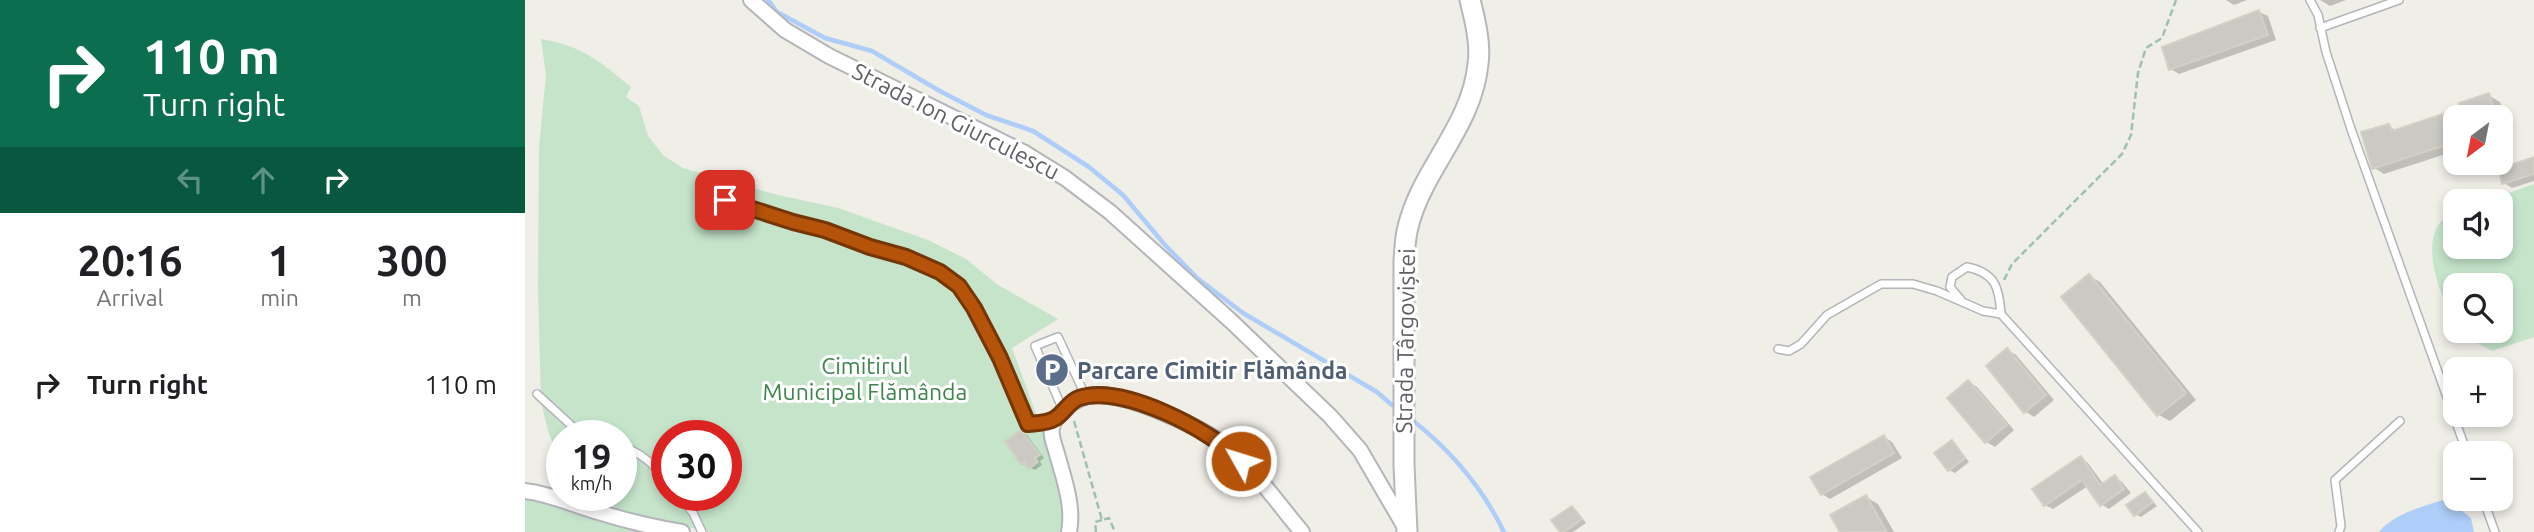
<!DOCTYPE html>
<html lang="en">
<head>
<meta charset="utf-8">
<style>
  :root { --surface:#fff; --page:#f6f6f6; --text:#202124; --muted:#757577 }
  body { margin:0; font-family:Ubuntu,sans-serif; background:var(--page); color:var(--text); height:100vh; display:flex; flex-direction:column; font-size:26px; white-space:nowrap }
  * { box-sizing:border-box; margin:0 }
  p { font-size:23px; color:var(--muted) }
  .icon { flex:none; width:38px; height:38px; fill:none; stroke:currentColor; stroke-width:2; stroke-linecap:round; stroke-linejoin:round }
  .map { position:relative; flex:1; overflow:hidden }
  .sheet { display:flex; flex-direction:column; background:var(--surface); width:525px }
  .sheet>* { flex:none }
  .top-card { background:#0b6e4f; color:#fff; overflow:hidden }
  .needle { width:46px; rotate:212deg }
  .controls { position:absolute; left:1918px; top:105px; display:grid; gap:14px }
  .controls a { display:grid; place-items:center; width:70px; height:70px; border-radius:14px; background:var(--surface); box-shadow:0 4px 10px #0003; font-size:35px }
  .speed { position:absolute; left:21px; top:420px; display:flex; gap:14px; font-size:35px; font-weight:700; text-align:center }
  .speed>* { display:grid; place-content:center; width:91px; height:91px; border-radius:50%; background:var(--surface); box-shadow:0 4px 10px #0003; line-height:1 }
  .speed small { font-size:18px; font-weight:400 }
  .speed .limit { border:10px solid #d22; background:#fff; color:#111 }
  .pin { position:absolute; display:grid; place-items:center; width:60px; height:60px; color:#fff; margin:-30px; border-radius:14px; box-shadow:0 4px 10px #0006 }
  .me { position:absolute; width:77px; margin:-38px; rotate:309deg; stroke-linejoin:round; filter:drop-shadow(0 0 5px #0008) }
  .turn { display:flex; align-items:center; gap:24px; height:147px; padding:0 28px; font-size:32px }
  .turn .icon { width:91px; height:91px; stroke-width:2.5 }
  .turn b { display:block; font-size:49px; line-height:60px }
  .lanes { display:flex; align-items:center; height:66px; padding:0 28px; background:#0003; justify-content:center; gap:35px; direction:ltr }
  .lanes .off { opacity:.35 }
  .eta { display:flex; justify-content:space-evenly; align-items:center; height:119px; text-align:center }
  .eta b { font-size:42px; font-weight:700; line-height:49px }
  ul { padding:0; list-style:none }
  li { display:flex; align-items:center; gap:21px; height:105px; padding:0 28px }
  li div { flex:1 }
  li b { display:block; font-size:26px }
  li em { font-style:normal }
  main { display:flex; flex:1; min-height:0 }
  .map>svg:first-child { display:block }
  .green { fill:#c5e4ca; fill-rule:evenodd }
  .water { fill:#aecdf8 }
  .shadow { fill:#0003 }
  .lines { fill:none; stroke-linecap:round; stroke-linejoin:round }
  .stream { stroke:#aecdf8; stroke-width:4.5 }
  .building { fill:#cbc9c3; stroke:#d3d1c5; stroke-width:2 }
  .service-casing { stroke:#b4b5ba; stroke-width:10 }
  .minor-casing { stroke:#b4b5ba; stroke-width:18 }
  .secondary-casing { stroke:#b5b7bc; stroke-width:23 }
  .path { stroke:#9ec2ad; stroke-width:2.5; stroke-dasharray:7 3.5; stroke-linecap:butt }
  .service { stroke:#fff; stroke-width:7 }
  .minor { stroke:#fff; stroke-width:14 }
  .secondary { stroke:#fff; stroke-width:19 }
  .route-casing { stroke:#753606; stroke-width:18 }
  .route { stroke:#b45309; stroke-width:12 }
  .labels { text-anchor:middle; dominant-baseline:central; stroke-width:6; stroke-linejoin:round; paint-order:stroke }
  .street-label { font-size:23px; fill:#5e6065; stroke:#fff }
  .park-label { font-size:23px; fill:#3e854c; stroke:#fff }
  .service-label { font-size:23px; font-weight:bold; fill:#4e5e75; stroke:#fff; text-anchor:start }
</style>
</head>
<body>
<main>
<section class="sheet">
<div class="top-card">
<div class="turn"><svg class="icon" aria-label="right" viewBox="0 0 24 24"><path d="M7 20v-9h11M14 6l5 5-5 5"/></svg><div><b>110 m</b>Turn right</div></div>
<div class="lanes"><svg class="icon off" aria-label="left" viewBox="0 0 24 24"><path d="M17 20v-9H6M10 6l-5 5 5 5"/></svg><svg class="icon off" aria-label="ahead" viewBox="0 0 24 24"><path d="M12 20V5M6 11l6-6 6 6"/></svg><svg class="icon" aria-label="right" viewBox="0 0 24 24"><path d="M7 20v-9h11M14 6l5 5-5 5"/></svg></div>
</div>
<div class="eta">
<div><b>20:16</b><p>Arrival</p></div>
<div><b>1</b><p>min</p></div>
<div><b>300</b><p>m</p></div>
</div>
<ul>
<li><svg class="icon" aria-label="right" viewBox="0 0 24 24"><path d="M7 20v-9h11M14 6l5 5-5 5"/></svg><div><b>Turn right</b></div><em>110 m</em></li>
</ul>
</section>
<div class="map">
<svg width="2009" height="532" viewBox="0 0 2009 532">
  <rect width="100%" height="100%" fill="#efeee7"/>
  <path class="green" d="M 16,39 C 58,46 74,61 106,87 L 101,97 L 114,106 L 123,136 L 139,156 L 158,168 L 253,195 L 313,208 L 403,240 L 441,259 L 473,285 L 533,319 L 487,348 L 529,463 L 540,532 L 185,532 L 98,513 L 73,495 L 96,495 L 96,436 L 37,436 L 37,463 L 24,434 L 16,402 L 13,289 L 14,147 L 21,75 ZM 142,436 L 201,436 L 201,495 L 142,495 Z
    M 2009,184 L 2009,337 L 1967,351 L 1949,341 L 1941,331 L 1976,331 L 1976,285 L 1930,285 L 1930,317 C 1911,293 1890,226 1930,212 L 1930,247 L 1976,247 L 1976,201 L 1961,201 Z
    M 0,495 L 136,532 L 0,532 Z"/>
  <path class="water" d="M 1922,499 L 1946,518 L 1949,532 L 1854,532 C 1868,514 1901,505 1922,499 Z"/>
  <path class="shadow" d="M 1701,0 L 1722,0 L 1709,5 Z
    M 1795,0 L 1821,0 L 1805,6 Z
    M 1734,12 L 1743,16 L 1751,40 L 1654,74 L 1646,69 Z
    M 1963,95 L 1975,102 L 1985,134 L 1976,137 L 1976,117 L 1930,117 L 1930,151 L 1859,174 L 1848,167 L 1863,126 L 1872,131 L 1938,109 Z
    M 2009,159 L 2009,181 L 1987,188 L 1979,183 Z
    M 1564,276 L 1575,282 L 1671,400 L 1645,421 L 1634,415 L 1538,297 Z
    M 1483,350 L 1491,355 L 1529,400 L 1509,417 L 1501,412 Z
    M 1444,382 L 1452,387 L 1489,430 L 1470,447 L 1461,442 Z
    M 497,432 L 502,435 L 519,458 L 515,461 L 517,465 L 510,470 L 497,464 Z
    M 1359,437 L 1367,442 L 1377,458 L 1305,499 L 1297,494 Z
    M 1427,442 L 1432,446 L 1444,462 L 1430,473 L 1424,470 Z
    M 1556,458 L 1563,463 L 1579,485 L 1590,477 L 1597,482 L 1606,493 L 1584,509 L 1576,504 L 1563,486 L 1528,509 L 1520,505 Z
    M 1620,494 L 1632,506 L 1616,517 L 1610,514 Z
    M 1341,497 L 1353,504 L 1369,532 L 1317,532 Z
    M 1047,508 L 1052,511 L 1061,523 L 1048,532 L 1037,532 Z"/>
  <g class="lines">
    <path class="stream" d="M 243,0 L 252,12 L 300,38 L 347,51 L 413,90 L 461,115 L 508,131 L 564,167 L 598,195 L 640,245 L 672,278 L 718,313 L 852,392 L 867,405
      M 891,423 C 928,453 958,489 979,532"/>
  </g>
  <path class="building" d="M 1734,10 L 1743,35 L 1644,70 L 1637,47 Z
    M 1964,93 L 1971,117 L 1930,117 L 1930,142 L 1847,169 L 1836,132 L 1864,124 L 1867,131 L 1936,108 L 1934,103 Z
    M 2009,157 L 2009,174 L 1977,184 L 1974,169 Z
    M 1564,274 L 1661,393 L 1632,416 L 1536,297 Z
    M 1482,348 L 1521,395 L 1499,413 L 1461,366 Z
    M 1443,380 L 1482,425 L 1460,443 L 1422,398 Z
    M 496,430 L 515,455 L 510,458 L 513,462 L 503,469 L 499,462 L 496,465 L 480,441 Z
    M 1359,435 L 1369,453 L 1296,495 L 1285,477 Z
    M 1427,440 L 1440,458 L 1423,471 L 1409,453 Z
    M 1556,456 L 1575,485 L 1590,475 L 1599,489 L 1575,506 L 1557,480 L 1519,506 L 1507,489 Z
    M 1620,492 L 1628,502 L 1609,516 L 1601,505 Z
    M 1341,495 L 1362,532 L 1315,532 L 1305,515 Z
    M 1047,506 L 1057,519 L 1039,532 L 1035,532 L 1026,520 Z"/>
  <g class="lines">
    <g class="service-casing">
      <path id="service" d="M 1785,0 L 1793,15 L 1801,52 L 1826,129 L 1942,453
        M 1795,28 L 1874,0
        M 200,200 L 268,222 L 300,230 L 345,248 L 381,257 L 415,272 L 434,287 L 449,308 L 475,357 L 503,424 L 530,419
        M 1436,300 L 1425,287 L 1427,277 L 1442,267 C 1471,273 1474,288 1476,314
        M 1253,349 L 1264,351 L 1276,344 L 1302,315 L 1356,284 L 1388,284 L 1412,291 L 1458,311 L 1476,314 L 1673,532
        M 12,394 L 48,427 L 63,436
        M 538,410 L 510,346 L 533,337 L 561,397
        M 96,446 C 117,453 128,464 142,480
        M 154,495 L 168,513 L 177,532
        M 1958,499 L 1970,532
        M 1814,532 L 1816,526 L 1810,480 L 1875,421"/>
    </g>
    <g class="minor-casing">
      <path id="minor" d="M 226,0 L 260,30 L 304,56 L 498,152 L 540,178 L 585,212 L 706,321 L 805,416 L 835,450 L 881,529
        M 0,491 C 25,494 46,504 70,511 C 98,520 127,527 157,532
        M 544,532 C 549,506 539,479 532,454 C 530,446 525,436 527,428 C 528,421 533,416 538,411 C 548,400 561,394 576,395 C 607,396 679,428 703,448 C 730,470 754,505 777,532"/>
    </g>
    <g class="secondary-casing">
      <path id="secondary" d="M 882,532 L 879,465 L 879,260 C 880,249 880,238 883,227 C 897,169 947,126 953,64 C 956,44 950,20 945,0"/>
    </g>
    <path class="path" d="M 1479,280 L 1487,264 L 1597,154 L 1606,135 L 1613,73 L 1621,48 L 1637,38 L 1651,0
      M 549,421 L 577,520 L 584,518 L 590,532
      M 571,532 L 570,522 L 577,520"/>
    <use href="#service" class="service"/>
    <use href="#minor" class="minor"/>
    <use href="#secondary" class="secondary"/>
  </g>
  <g class="lines">
    <g class="route-casing">
      <path id="route" d="M 200,200 L 268,222 L 300,230 L 345,247 L 381,257 L 415,272 L 434,286 L 449,308 L 475,358 L 503,424 C 511,423 522,423 529,419 C 539,414 543,402 554,398 C 597,383 687,431 716,461"/>
    </g>
    <use href="#route" class="route"/>
  </g>
  <defs>
    <g id="parking-disc" transform="scale(1.75)"><circle r="9.5" fill="#5c6f8a" stroke="#fff"/><path d="M-3.5-5.5H1a3.5 3.5 0 0 1 0 7H-1V5.5H-3.5ZM-1-3.4V-.6H.8a1.4 1.4 0 0 0 0-2.8Z" fill="#fff"/></g>
  </defs>
  <g fill-rule="evenodd">
    <use href="#parking-disc" x="527" y="370"/>
  </g>
  <g class="labels">
    <g class="street-label">
      <text transform="translate(431 121) rotate(27)">Strada Ion Giurculescu</text>
      <text transform="translate(880 341) rotate(-89)">Strada Târgoviștei</text>
    </g>
    <g class="park-label">
      <text x="340" y="365">Cimitirul<tspan x="340" dy="26">Municipal Flămânda</tspan></text>
    </g>
    <g class="service-label">
      <text x="552" y="370">Parcare Cimitir Flămânda</text>
    </g>
  </g>
</svg>
<div class="controls">
<a><svg class="needle" viewBox="-14 -14 28 28"><path d="M0-13l5 13h-10z" fill="#e53935"/><path d="M0 13l5-13h-10z" fill="#757577"/></svg></a>
<a><svg class="icon" aria-label="sound" viewBox="0 0 24 24"><path d="M4 9h4l5-4v14l-5-4H4zM17 9q2 3 0 6"/></svg></a>
<a><svg class="icon" aria-label="search" viewBox="0 0 24 24"><circle cx="10" cy="10" r="6"/><path d="M15 15l6 6"/></svg></a>
<a>+</a>
<a>−</a>
</div>
<div class="speed"><div>19<small>km/h</small></div><div class="limit">30</div></div>
<div class="pin" style="left:200px;top:200px;background:#d93025"><svg class="icon" aria-label="arrive" viewBox="0 0 24 24"><path d="M6 21V4h12l-3 4 3 4H6"/></svg></div>
<svg class="me" style="left:716px;top:461px" viewBox="-20 -20 40 40"><circle r="17" fill="#b45309" stroke="#fff" stroke-width="3"/><path d="M0-11L8 9 0 5-8 9z" fill="#fff"/></svg>
</div>
</main>
</body>
</html>
